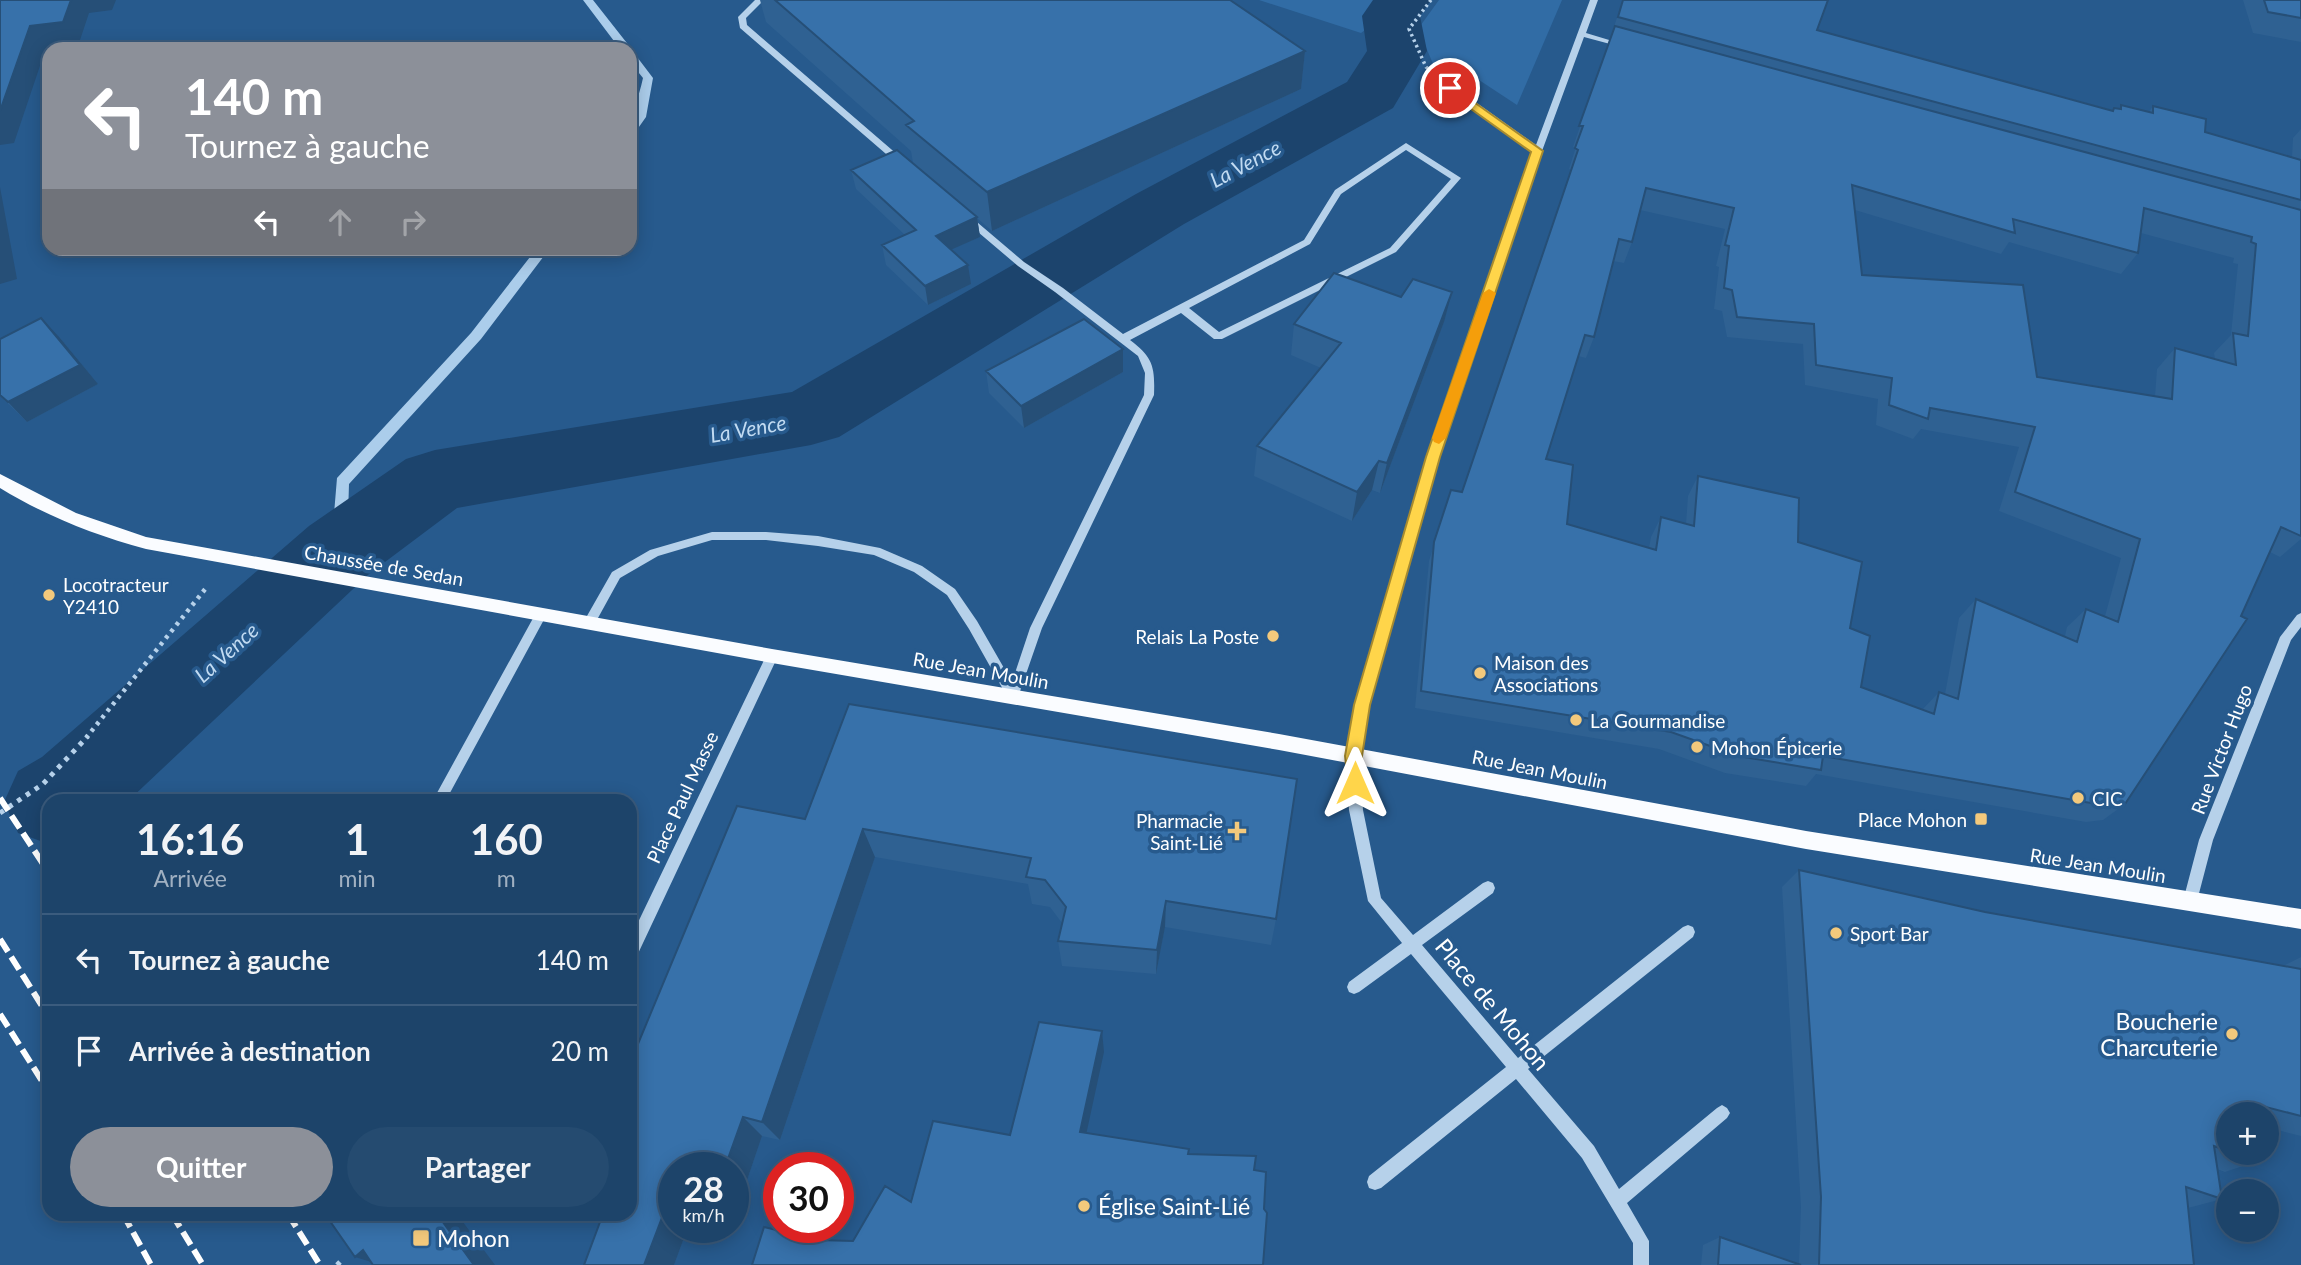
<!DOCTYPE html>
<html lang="fr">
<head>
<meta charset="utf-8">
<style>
  :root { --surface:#1d446a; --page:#254b70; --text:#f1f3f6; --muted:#a0b0c1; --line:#3b5c7e; --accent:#8c9099 }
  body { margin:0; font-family:Lato,sans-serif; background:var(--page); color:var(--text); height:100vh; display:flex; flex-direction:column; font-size:26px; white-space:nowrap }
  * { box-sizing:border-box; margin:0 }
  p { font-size:23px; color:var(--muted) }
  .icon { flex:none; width:38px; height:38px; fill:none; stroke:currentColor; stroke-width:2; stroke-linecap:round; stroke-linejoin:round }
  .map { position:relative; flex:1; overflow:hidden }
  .sheet { position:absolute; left:42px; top:794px; width:595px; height:427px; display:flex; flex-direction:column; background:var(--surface); border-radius:21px; box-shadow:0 4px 18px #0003,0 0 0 2px var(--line) }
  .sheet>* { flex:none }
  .top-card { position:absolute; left:42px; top:42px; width:595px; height:214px; border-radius:21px; box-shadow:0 4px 18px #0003,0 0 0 2px var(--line); background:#8c9099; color:#fff; overflow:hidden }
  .fabs { position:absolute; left:2216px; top:1102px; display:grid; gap:14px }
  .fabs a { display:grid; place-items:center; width:63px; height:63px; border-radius:50%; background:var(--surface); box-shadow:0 4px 18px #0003,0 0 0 2px var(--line); font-size:35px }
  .speed { position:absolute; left:658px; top:1152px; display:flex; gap:14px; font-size:35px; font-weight:700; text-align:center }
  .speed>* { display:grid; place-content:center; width:91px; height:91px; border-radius:50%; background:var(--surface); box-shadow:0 4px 18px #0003,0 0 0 2px var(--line); line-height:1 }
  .speed small { font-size:18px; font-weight:400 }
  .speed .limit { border:10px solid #d22; background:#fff; color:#111 }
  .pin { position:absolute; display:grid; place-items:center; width:60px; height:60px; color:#fff; margin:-30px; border:4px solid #fff; border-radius:50%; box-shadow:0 2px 7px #0007 }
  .me { position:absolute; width:77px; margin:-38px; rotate:0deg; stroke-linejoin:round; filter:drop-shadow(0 0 5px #0008) }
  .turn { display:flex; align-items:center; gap:24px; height:147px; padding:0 28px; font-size:32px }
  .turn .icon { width:91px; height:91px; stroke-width:2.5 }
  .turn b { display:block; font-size:49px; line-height:60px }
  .lanes { display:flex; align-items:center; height:66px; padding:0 28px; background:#0003; justify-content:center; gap:35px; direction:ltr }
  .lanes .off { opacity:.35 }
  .eta { display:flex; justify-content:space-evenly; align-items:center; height:119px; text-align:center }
  .eta b { font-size:42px; font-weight:700; line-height:49px }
  .primary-button { display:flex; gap:14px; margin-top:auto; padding:14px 28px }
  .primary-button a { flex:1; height:80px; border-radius:42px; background:var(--accent); color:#fff; font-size:28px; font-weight:700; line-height:80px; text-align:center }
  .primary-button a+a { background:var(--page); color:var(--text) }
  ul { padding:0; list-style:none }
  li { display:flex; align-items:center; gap:21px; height:91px; padding:0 28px; border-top:2px solid var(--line) }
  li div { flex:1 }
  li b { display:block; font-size:26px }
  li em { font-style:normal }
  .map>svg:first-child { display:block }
  .green { fill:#316ca5 }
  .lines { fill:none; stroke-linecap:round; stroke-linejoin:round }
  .stream { fill:#abcdeb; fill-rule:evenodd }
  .river { fill:#1c446d; fill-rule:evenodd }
  .path-far2 { stroke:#b6d1ea; stroke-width:3.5; stroke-dasharray:2.5 3.5; stroke-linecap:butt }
  .path-far1 { stroke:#b6d1ea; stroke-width:4.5; stroke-dasharray:3.5 5; stroke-linecap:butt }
  .path { stroke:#b6d1ea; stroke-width:5; stroke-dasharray:4.5 6; stroke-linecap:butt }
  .minor { fill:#b6d1ea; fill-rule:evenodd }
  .major { fill:#fafcff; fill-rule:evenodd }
  .rail { stroke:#fff; stroke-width:6; stroke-dasharray:15 6; stroke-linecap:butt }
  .wall { fill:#2f6192; fill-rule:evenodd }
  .shaded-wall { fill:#264f77 }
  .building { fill:#3771aa; stroke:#264f77; stroke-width:2; fill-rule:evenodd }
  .route { fill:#ffd54a; stroke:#a68a30; stroke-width:2 }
  .slow { fill:#f59e0b }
  .poi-dot { fill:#f3c97c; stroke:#275a8d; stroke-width:2.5 }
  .labels { text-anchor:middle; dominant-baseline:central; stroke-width:7; stroke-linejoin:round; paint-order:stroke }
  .street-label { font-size:19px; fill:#fff; stroke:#275a8d }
  .poi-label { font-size:19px; fill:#fff; stroke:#275a8d; text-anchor:start }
  .water-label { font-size:21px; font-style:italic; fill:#c2dbf2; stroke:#275a8d }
  .near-street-label { font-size:23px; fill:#fff; stroke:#275a8d }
  .near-poi-label { font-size:23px; fill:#fff; stroke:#275a8d; text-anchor:start }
</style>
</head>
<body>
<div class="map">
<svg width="2301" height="1265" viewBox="0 0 2301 1265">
  <rect width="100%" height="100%" fill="#275a8d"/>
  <path class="green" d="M 1259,0 L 1404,0 L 1361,33 Z
    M 1439,0 L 1562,0 L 1517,105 L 1479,80 L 1460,85 L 1434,66 L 1418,29 Z"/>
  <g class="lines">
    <path class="stream" d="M 583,0 L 593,0 L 630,47 L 631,49 L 630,51 L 620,49 Z
      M 630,52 L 634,53 L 653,78 L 646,117 L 634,134 L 630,135 C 630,117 639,97 643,78 L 630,62 Z
      M 537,248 L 550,248 L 481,339 L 349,484 L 347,550 L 339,556 L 334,554 L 331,550 L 337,478 L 471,333 Z"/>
    <path class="river" d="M 1373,0 L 1431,0 L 1420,16 L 1427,51 L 1393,108 L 1184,224 L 839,437 L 811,445 L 457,508 L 369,574 L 127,802 L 49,802 L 49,844 L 18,833 L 4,802 L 18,771 L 42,757 L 309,526 L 406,459 L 435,450 L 792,392 L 1136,194 L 1347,82 L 1367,51 L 1362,16 Z"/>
    <path class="path-far2" d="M 1431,0 L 1409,29 L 1426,67 L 1431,71"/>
    <path class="path-far1" d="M 86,738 L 206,588"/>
    <path class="path" d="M 0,813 L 43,784 L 88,736
      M 337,1265 L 340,1262"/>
    <path class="minor" d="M 755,0 L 764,0 L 746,18 L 747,25 L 906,162 L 906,166 L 900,166 L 740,28 L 738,17 Z
      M 1590,0 L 1598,0 L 1586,33 L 1629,46 L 1625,48 L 1584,37 L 1542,151 L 1439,457 L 1368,705 L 1360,756 L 1363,810 L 1381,898 L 1413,935 L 1483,883 L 1488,881 L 1493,883 L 1495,888 L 1493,893 L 1422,945 L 1518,1058 L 1683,927 L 1688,925 L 1693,927 L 1695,932 L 1693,937 L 1528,1069 L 1594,1146 L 1619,1189 L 1717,1108 L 1722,1105 L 1727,1108 L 1730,1113 L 1727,1118 L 1627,1203 L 1649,1241 L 1649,1265 L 1633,1265 L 1633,1243 L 1582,1158 L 1516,1079 L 1381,1188 L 1375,1190 L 1369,1188 L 1367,1182 L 1369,1176 L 1506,1067 L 1411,954 L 1359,992 L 1354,994 L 1349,992 L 1347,987 L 1349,982 L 1402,943 L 1368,901 L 1349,810 L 1346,756 L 1356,705 L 1427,457 L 1533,152 L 1446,88 L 1453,86 L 1536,145 Z
      M 1406,143 L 1461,178 L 1396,252 L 1222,339 L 1214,339 L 1181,313 L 1130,340 C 1153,357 1155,367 1154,395 L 1042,628 L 1017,700 L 1013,701 L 1009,700 L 969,629 L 947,595 L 914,572 L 874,555 L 818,546 L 766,540 L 712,540 L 658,556 L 620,578 L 593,627 L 585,627 L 583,623 L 612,572 L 650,550 L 712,532 L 766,532 L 818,536 L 880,548 L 922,566 L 955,589 L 977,621 L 1012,682 L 1030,628 L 1144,395 L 1145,373 L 1138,356 L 1055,292 L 1018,266 L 965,221 L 965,217 L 971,217 L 1024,262 L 1063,288 L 1123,334 L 1304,240 L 1335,190 ZM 1406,150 L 1451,179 L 1390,248 L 1219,332 L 1189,308 L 1310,244 L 1341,194 Z
      M 541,609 L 545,611 L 547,614 L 445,802 L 432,802 L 537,611 Z
      M 2301,613 L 2301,627 L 2291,640 L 2213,840 L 2197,901 L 2195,906 L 2190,908 L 2185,906 L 2183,901 L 2199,840 L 2280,637 L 2297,615 Z
      M 772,651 L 776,652 L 778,656 L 635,960 L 630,962 L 630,939 L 766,656 L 768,652 Z"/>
    <path class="major" d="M 0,474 L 76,513 L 146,537 L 772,649 L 1279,734 L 1806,831 L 2301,909 L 2301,929 L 1806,849 L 1279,750 L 772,663 L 146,549 C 94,535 46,516 0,488 Z"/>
    <path class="rail" d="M 0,798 L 49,873
      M 0,939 L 49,1017
      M 0,1014 L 49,1092
      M 123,1214 L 151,1265
      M 172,1214 L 203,1265
      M 288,1214 L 320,1265"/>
  </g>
  <path class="wall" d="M 760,0 L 1230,0 L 1305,51 L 1301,89 L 992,231 L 977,218 L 980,237 L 951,249 L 971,284 L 928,305 L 886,265 L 882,245 L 905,235 L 856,189 L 851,170 L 913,163 L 911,151 L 766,22 Z
    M 1623,0 L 1817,30 L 2112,110 L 2114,108 L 2119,109 L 2121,105 L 2149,112 L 2153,106 L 2205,132 L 2292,157 L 2293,138 L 2301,129 L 2301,120 L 2301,539 L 2280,557 L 2270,552 L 2125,804 L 2103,820 L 2086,822 L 1816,774 L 1806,786 L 1725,773 L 1659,749 L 1415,708 L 1429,561 L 1451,490 L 1462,492 L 1571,170 L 1569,169 L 1576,147 L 1573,147 ZM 1640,210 L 1725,229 L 1716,266 L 1719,267 L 1714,309 L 1722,311 L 1727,337 L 1803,344 L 1805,385 L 1878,399 L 1876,425 L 1913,439 L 1921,429 L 2019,447 L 1999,511 L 2121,558 L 2105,616 L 2086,609 L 2067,627 L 2065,636 L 1976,599 L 1959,618 L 1945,694 L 1939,692 L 1922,710 L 1861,687 L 1850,628 L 1798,542 L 1698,476 L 1688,496 L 1686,524 L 1661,517 L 1651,537 L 1649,548 L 1567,524 L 1546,459 L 1578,356 L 1586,358 L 1594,337 L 1613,261 L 1624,263 L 1632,242 ZM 1855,210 L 2001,254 L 2009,242 L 2121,274 L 2138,253 L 2141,233 L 2234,258 L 2233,263 L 2238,264 L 2231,335 L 2214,353 L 2215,359 L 2175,348 L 2157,369 L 2155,396 L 2037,377 L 1862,275 Z
    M 2243,0 L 2301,0 L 2301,42 L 2253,33 Z
    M 1444,322 L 1380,493 L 1372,490 L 1352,521 L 1254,476 L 1257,446 L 1321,368 L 1291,355 L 1294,324 Z
    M 60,338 L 98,384 L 27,422 L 0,396 L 0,339 Z
    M 986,371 L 1123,372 L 1024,428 L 989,393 Z
    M 849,704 L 1276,919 L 1271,945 L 1165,927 L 1156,974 L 1062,966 L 1058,941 L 1062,923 L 1050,907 L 1032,904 L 1028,884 L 875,857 L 780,1140 L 762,1136 L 743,1192 L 733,1190 L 733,1167 L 674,1167 L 688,1227 L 674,1265 L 584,1265 L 805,819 Z
    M 1799,870 L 1985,912 L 2283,966 L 2301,957 L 2301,1136 L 2266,1127 L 2266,1115 L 2228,1115 L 2228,1153 L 2259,1153 L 2258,1161 L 2225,1172 L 2217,1169 L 2222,1199 L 2188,1208 L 2194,1265 L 1701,1265 L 1703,1245 L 1720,1237 L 1799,1264 L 1801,1207 L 1782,887 Z"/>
  <path class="shaded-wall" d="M 71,0 L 116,0 L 112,10 L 89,13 L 79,43 L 46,48 L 14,143 L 0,145 L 0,111 L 30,26 Z
    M 1305,51 L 1301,89 L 992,231 L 987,192 Z
    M 0,187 L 17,279 L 0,284 Z
    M 977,217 L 980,237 L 939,255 L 936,236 Z
    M 968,265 L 971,284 L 928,305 L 925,286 Z
    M 1452,292 L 1444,322 L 1380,493 L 1387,463 Z
    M 41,318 L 60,338 L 98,384 L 27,422 L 8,402 Z
    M 1123,349 L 1123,372 L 1024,428 L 1021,406 Z
    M 1379,461 L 1372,490 L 1352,521 L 1357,492 Z
    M 863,829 L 875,857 L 780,1140 L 762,1122 Z
    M 1166,901 L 1165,927 L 1156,974 L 1157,950 Z
    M 1102,1031 L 1104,1052 L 1083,1149 L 1080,1132 Z
    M 743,1117 L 762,1136 L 743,1192 L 733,1184 L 733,1167 L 725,1167 Z
    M 674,1186 L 674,1227 L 688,1227 L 674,1265 L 644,1265 Z
    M 437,1214 L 457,1214 L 495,1265 L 474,1265 Z
    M 363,1250 L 381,1265 L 355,1257 Z"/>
  <path class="building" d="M 0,0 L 71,0 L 63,22 L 30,26 L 0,111 Z
    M 775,0 L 1230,0 L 1305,51 L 987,192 L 906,125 L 914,121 Z
    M 1623,0 L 1828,0 L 1817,30 L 2113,111 L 2114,108 L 2121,109 L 2121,105 L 2153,113 L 2153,106 L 2206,119 L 2205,132 L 2301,160 L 2301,200 L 1618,17 Z
    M 2264,0 L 2301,0 L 2301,18 L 2268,12 Z
    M 1615,26 L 2301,210 L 2301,536 L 2281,527 L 2241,616 L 2247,619 L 2125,804 L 2108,806 L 1823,756 L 1821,770 L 1738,756 L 1671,732 L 1421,691 L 1434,542 L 1451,490 L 1462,492 L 1578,150 L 1575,148 L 1583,126 L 1579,126 ZM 1852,185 L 2015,233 L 2013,219 L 2138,253 L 2144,208 L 2252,237 L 2251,242 L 2256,244 L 2248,336 L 2233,333 L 2236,365 L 2175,348 L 2172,399 L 2037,377 L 2023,285 L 1862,275 ZM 1646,188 L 1734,208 L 1725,245 L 1729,246 L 1724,288 L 1732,290 L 1737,317 L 1814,324 L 1816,365 L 1892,378 L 1889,405 L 1928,419 L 1930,408 L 2035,427 L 2015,492 L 2140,539 L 2118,622 L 2086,609 L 2077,642 L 1976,599 L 1958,699 L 1939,692 L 1934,714 L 1861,687 L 1870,636 L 1850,628 L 1862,562 L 1798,542 L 1799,498 L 1698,476 L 1694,526 L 1661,517 L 1656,550 L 1567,524 L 1573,465 L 1546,459 L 1585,335 L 1594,337 L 1619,239 L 1632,242 Z
    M 897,150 L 977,217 L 936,236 L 968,265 L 925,286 L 882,245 L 916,230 L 851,170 Z
    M 1334,273 L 1401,297 L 1413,279 L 1452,292 L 1387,463 L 1379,461 L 1357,492 L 1257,446 L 1341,343 L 1294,324 Z
    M 41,318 L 80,365 L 8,402 L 0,395 L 0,339 Z
    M 1084,319 L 1123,349 L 1021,406 L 986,371 Z
    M 849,704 L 1297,779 L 1276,919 L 1166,901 L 1157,950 L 1058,941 L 1066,907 L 1045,880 L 1026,877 L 1031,858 L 863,829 L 762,1122 L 743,1117 L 725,1167 L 674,1167 L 674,1186 L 644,1265 L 584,1265 L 603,1214 L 630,1214 L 630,1145 L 632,1139 L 630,1142 L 630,1063 L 737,806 L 805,819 Z
    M 1799,870 L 1985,912 L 2301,969 L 2301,1116 L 2262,1106 L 2262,1115 L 2228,1115 L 2228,1151 L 2214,1146 L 2222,1199 L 2186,1187 L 2194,1265 L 1819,1265 L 1821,1197 Z
    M 1039,1022 L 1102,1031 L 1080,1132 L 1189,1149 L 1188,1154 L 1256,1156 L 1254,1170 L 1266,1172 L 1264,1209 L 1267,1213 L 1263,1265 L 752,1265 L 764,1227 L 818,1240 L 853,1241 L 885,1186 L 911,1202 L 933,1121 L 1010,1135 Z
    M 2235,1153 L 2259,1153 L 2258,1161 Z
    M 325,1214 L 437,1214 L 474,1265 L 373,1265 L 363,1250 L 355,1257 Z
    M 1720,1237 L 1801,1265 L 1718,1265 Z"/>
  <path class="route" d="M 1450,85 L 1543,151 L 1440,457 L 1370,705 L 1362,756 L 1363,783 L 1361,789 L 1355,791 L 1349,789 L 1345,756 L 1354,705 L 1426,457 L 1531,152 L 1446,91 L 1446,86 Z"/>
  <path class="slow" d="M 1489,289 L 1496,293 L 1446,438 L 1439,444 L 1434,442 L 1432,438 L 1483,293 Z"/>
  <g class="poi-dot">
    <circle cx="49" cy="595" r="7"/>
    <circle cx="1273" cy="636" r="7"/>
    <circle cx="1480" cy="673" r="7"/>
    <circle cx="1576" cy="720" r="7"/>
    <circle cx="1697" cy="747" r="7"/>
    <circle cx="2078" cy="798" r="7"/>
    <rect x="1974" y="812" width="14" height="14" rx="3.5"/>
    <path d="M1233.5 820.5h7v7h7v7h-7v7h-7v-7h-7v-7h7z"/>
    <circle cx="1836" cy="933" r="7"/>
    <circle cx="2232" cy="1034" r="7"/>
    <circle cx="1084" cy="1206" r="7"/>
    <rect x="412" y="1229" width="18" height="18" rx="3.5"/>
  </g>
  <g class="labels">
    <g class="street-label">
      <text transform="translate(384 565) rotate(10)">Chaussée de Sedan</text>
      <text transform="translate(981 670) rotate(10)">Rue Jean Moulin</text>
      <text transform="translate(2221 749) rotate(-69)">Rue Victor Hugo</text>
      <text transform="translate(1540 769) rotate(11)">Rue Jean Moulin</text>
      <text transform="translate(682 797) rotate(-65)">Place Paul Masse</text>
      <text transform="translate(2098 865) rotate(9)">Rue Jean Moulin</text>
    </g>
    <g class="poi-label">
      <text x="63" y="584">Locotracteur<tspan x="63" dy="22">Y2410</tspan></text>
      <text x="1259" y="636" text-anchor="end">Relais La Poste</text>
      <text x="1494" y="662">Maison des<tspan x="1494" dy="22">Associations</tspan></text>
      <text x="1590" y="720">La Gourmandise</text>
      <text x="1711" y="747">Mohon Épicerie</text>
      <text x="2092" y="798">CIC</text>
      <text x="1967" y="819" text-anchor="end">Place Mohon</text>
      <text x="1223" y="820" text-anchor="end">Pharmacie<tspan x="1223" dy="22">Saint-Lié</tspan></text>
      <text x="1850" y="933">Sport Bar</text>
    </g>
    <g class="water-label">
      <text transform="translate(1245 163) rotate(-28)">La Vence</text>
      <text transform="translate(748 428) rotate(-10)">La Vence</text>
      <text transform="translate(226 652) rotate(-42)">La Vence</text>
    </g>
    <g class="near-street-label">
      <text transform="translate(1493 1004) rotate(50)">Place de Mohon</text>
    </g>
    <g class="near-poi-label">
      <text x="2218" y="1021" text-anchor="end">Boucherie<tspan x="2218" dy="26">Charcuterie</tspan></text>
      <text x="1098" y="1206">Église Saint-Lié</text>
      <text x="437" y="1238">Mohon</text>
    </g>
  </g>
</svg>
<div class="fabs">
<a>+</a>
<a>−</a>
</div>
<div class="speed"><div>28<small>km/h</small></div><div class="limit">30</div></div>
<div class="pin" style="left:1450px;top:88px;background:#d93025"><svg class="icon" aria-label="arrive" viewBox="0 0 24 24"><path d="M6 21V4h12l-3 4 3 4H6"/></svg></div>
<svg class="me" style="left:1355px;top:783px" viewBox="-20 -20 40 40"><path d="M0-17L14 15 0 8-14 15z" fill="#ffd54a" stroke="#fff" stroke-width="4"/></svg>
<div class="top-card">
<div class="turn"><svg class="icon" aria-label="left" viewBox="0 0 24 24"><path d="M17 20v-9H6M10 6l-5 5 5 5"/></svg><div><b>140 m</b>Tournez à gauche</div></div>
<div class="lanes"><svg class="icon" aria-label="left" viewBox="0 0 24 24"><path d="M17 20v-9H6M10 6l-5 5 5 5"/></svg><svg class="icon off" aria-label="ahead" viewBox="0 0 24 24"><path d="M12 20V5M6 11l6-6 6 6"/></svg><svg class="icon off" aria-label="right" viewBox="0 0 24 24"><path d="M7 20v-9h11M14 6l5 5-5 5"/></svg></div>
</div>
<section class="sheet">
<div class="eta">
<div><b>16:16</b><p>Arrivée</p></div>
<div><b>1</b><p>min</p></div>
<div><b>160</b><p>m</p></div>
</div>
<ul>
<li><svg class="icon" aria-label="left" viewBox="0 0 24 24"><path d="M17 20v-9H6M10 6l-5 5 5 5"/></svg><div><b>Tournez à gauche</b></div><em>140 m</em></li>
<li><svg class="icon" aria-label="arrive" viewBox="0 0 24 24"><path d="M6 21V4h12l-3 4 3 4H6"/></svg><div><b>Arrivée à destination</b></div><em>20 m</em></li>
</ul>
<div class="primary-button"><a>Quitter</a><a>Partager</a></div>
</section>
</div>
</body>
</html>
